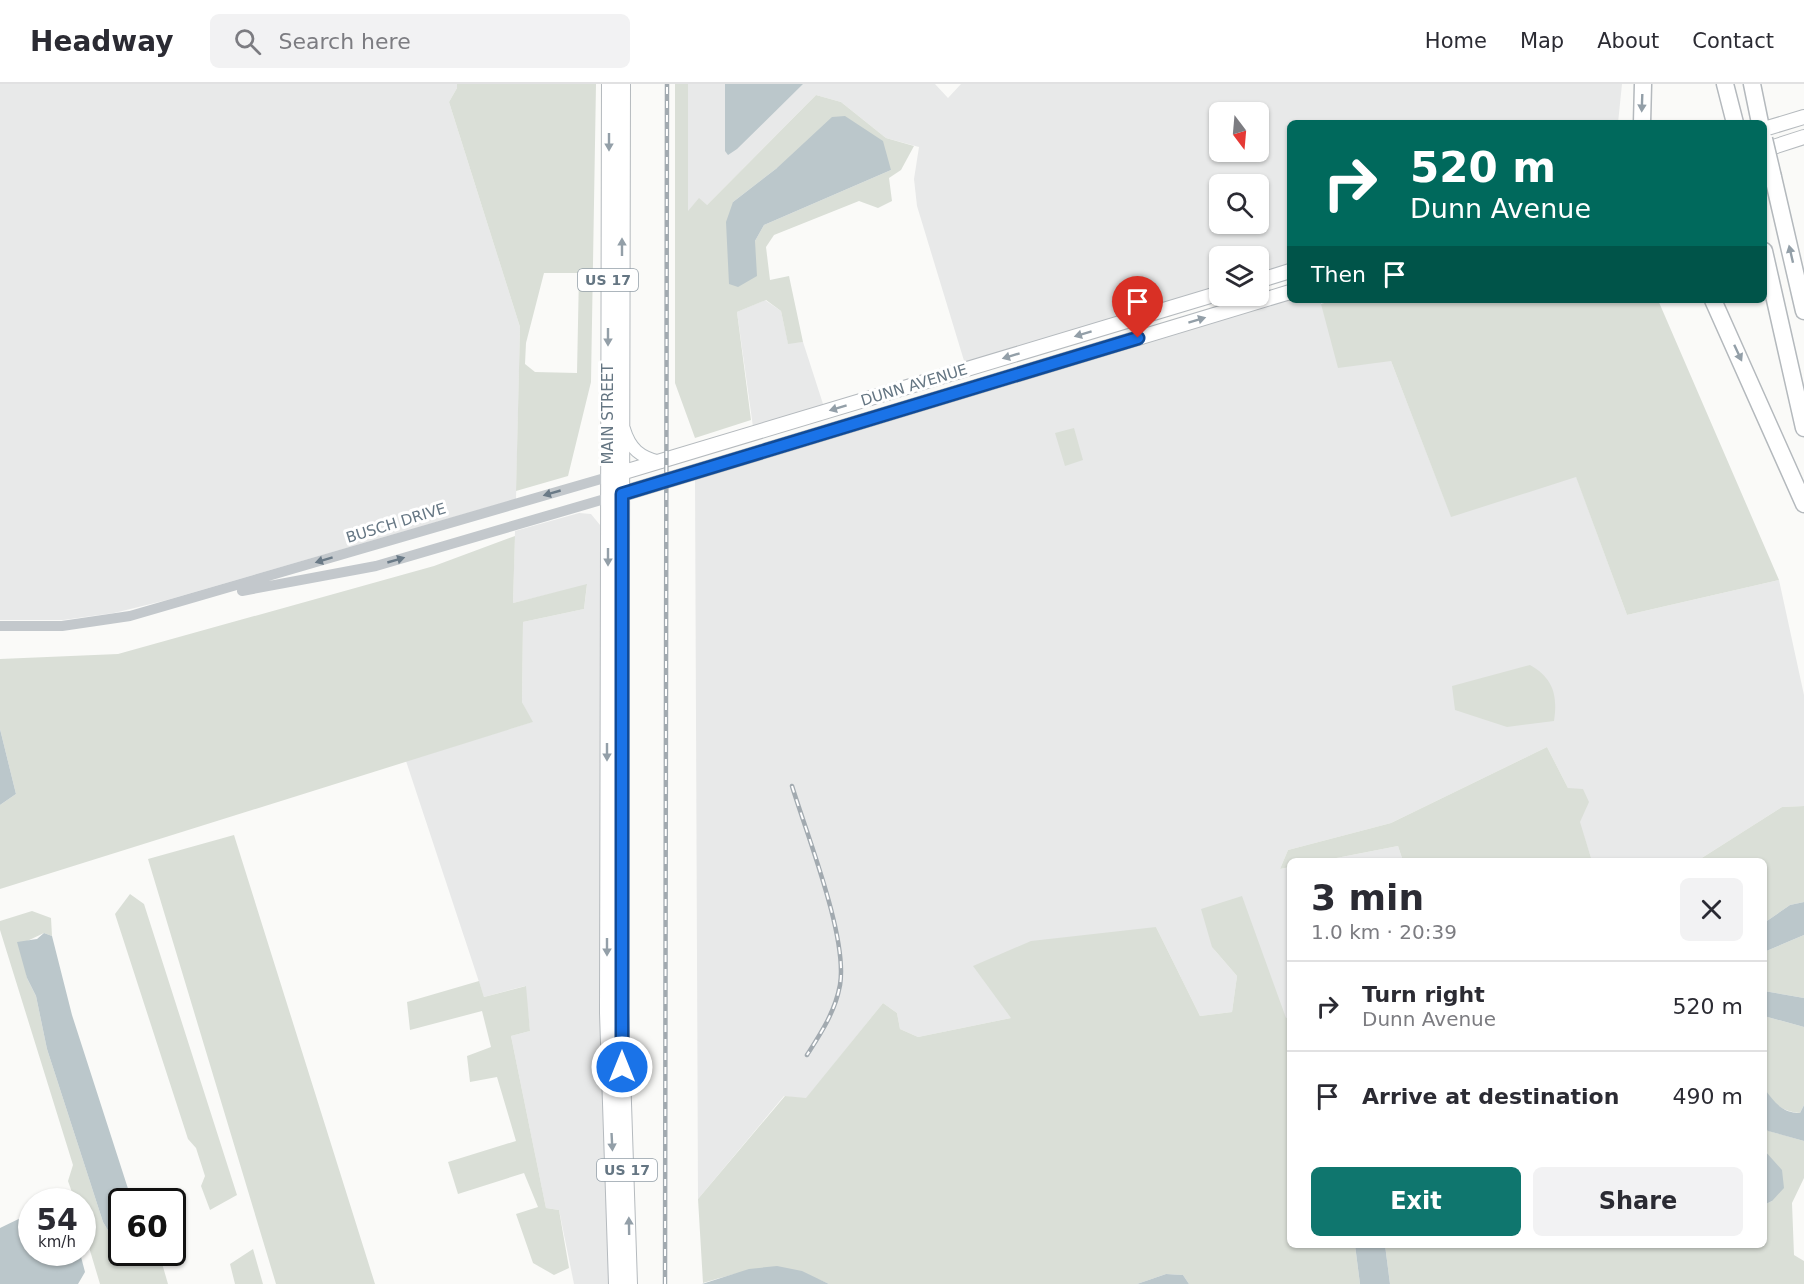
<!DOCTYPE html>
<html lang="en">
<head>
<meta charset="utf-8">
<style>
  :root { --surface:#fff; --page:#f2f2f3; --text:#2b2b33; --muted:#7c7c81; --line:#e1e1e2; --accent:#0f766e }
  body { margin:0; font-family:"DejaVu Sans",sans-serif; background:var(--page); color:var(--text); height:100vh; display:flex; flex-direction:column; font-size:22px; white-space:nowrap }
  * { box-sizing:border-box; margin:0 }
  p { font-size:20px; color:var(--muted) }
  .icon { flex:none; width:33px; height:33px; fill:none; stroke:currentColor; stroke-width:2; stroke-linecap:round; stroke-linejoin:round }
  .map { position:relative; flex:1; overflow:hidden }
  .side { position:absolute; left:1287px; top:774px; width:480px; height:390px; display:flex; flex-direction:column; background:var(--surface); border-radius:9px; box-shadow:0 2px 4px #0004 }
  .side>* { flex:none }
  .guide { position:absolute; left:1287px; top:36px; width:480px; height:183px; border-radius:9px; box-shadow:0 2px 4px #0004; background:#00695c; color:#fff; overflow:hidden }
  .needle { width:39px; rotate:164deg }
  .fabs { position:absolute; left:1209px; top:18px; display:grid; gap:12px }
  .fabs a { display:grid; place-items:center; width:60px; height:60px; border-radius:9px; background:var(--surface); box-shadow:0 2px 4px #0004; font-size:30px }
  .speed { position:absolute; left:18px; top:1104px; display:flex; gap:12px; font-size:30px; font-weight:700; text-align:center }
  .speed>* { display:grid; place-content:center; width:78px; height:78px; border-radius:50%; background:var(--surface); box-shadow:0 2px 4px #0004; line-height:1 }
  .speed small { font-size:15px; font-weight:400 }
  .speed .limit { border:3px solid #111; border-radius:9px; background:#fff; color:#111 }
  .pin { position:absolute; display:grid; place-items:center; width:51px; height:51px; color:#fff; margin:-62px -26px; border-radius:50% 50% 50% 0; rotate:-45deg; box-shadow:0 0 6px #0007 }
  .pin .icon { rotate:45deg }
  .me { position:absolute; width:66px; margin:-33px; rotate:0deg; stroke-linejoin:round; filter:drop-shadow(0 0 4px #0008) }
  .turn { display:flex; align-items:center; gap:21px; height:126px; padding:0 24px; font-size:27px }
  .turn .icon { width:78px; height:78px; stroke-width:2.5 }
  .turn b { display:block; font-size:42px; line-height:51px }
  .then { display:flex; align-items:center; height:57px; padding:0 24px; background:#0003; gap:12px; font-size:22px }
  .round { display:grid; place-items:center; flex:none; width:63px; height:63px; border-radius:9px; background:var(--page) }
  .overview { display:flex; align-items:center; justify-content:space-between; height:102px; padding:0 24px }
  h1 { font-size:36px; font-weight:700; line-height:45px }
  .button { display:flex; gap:12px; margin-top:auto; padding:12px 24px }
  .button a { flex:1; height:69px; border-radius:9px; background:var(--accent); color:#fff; font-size:24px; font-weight:700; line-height:69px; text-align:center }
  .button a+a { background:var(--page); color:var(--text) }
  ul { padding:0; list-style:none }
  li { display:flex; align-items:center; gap:18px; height:90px; padding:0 24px; border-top:2px solid var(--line) }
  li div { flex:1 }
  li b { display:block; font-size:22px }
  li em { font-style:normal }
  header { display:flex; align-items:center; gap:36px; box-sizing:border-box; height:84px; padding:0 30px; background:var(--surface); border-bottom:2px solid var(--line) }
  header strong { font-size:28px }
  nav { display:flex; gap:33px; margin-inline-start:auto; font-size:21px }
  .search { width:420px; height:54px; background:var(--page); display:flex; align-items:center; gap:15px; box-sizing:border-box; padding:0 21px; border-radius:9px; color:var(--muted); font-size:22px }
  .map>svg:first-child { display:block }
  .built { fill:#e8e9e9; fill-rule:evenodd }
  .green { fill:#dadfd7; fill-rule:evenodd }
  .water { fill:#bbc7cb }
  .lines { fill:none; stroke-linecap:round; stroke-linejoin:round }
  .secondary-casing { stroke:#b3babf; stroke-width:14 }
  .primary-casing { stroke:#b5babe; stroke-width:16 }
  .motorway-casing { stroke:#b4b9bd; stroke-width:19 }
  .tertiary { stroke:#c3c8cc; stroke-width:10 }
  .secondary { stroke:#fff; stroke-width:12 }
  .primary { stroke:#fff; stroke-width:14 }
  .motorway { stroke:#fff; stroke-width:16 }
  .rail-casing { stroke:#a2aab0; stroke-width:4.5 }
  .rail { stroke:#fff; stroke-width:2; stroke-dasharray:7; stroke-linecap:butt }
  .motorway-bridge-casing { stroke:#b4b9bd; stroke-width:19; stroke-linecap:butt }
  .motorway-bridge { stroke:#fff; stroke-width:16 }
  .oneway { fill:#939fa8 }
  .oneway2 { fill:#6a7a87 }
  .route-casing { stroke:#114b97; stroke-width:15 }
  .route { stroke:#1a73e8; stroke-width:10 }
  .labels { text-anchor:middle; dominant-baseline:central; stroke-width:6; stroke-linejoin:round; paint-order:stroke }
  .shield { fill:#fff; stroke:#939fa8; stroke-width:1.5 }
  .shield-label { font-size:14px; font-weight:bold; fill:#657683 }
  .street-label { font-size:15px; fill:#657683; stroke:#fff }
</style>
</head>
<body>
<header>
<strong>Headway</strong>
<div class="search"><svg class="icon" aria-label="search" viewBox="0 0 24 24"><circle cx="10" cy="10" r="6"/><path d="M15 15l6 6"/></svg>Search here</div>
<nav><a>Home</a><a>Map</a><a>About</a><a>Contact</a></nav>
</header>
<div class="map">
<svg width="1804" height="1200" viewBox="0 0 1804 1200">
  <rect width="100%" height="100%" fill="#fafaf8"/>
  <path class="built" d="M 0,0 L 457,0 L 457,4 L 449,18 L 520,243 L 516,415 L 167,516 L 114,529 L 63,536 L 0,536 Z
    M 688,0 L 935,0 L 948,14 L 961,0 L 1622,0 L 1618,39 L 1290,39 L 1290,182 L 1259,192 L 1258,172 L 1220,172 L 1219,204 L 965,280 L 917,122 L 914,95 L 919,63 L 886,54 L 841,18 L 816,11 L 707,121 L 687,128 ZM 1220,28 L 1258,28 L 1258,68 L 1220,68 ZM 1220,100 L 1258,100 L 1258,140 L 1220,140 Z
    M 1290,213 L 1290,216 L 1321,216 L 1321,220 L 1391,277 L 1451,432 L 1576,392 L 1627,531 L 1779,496 L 1804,611 L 1804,722 L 1782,723 L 1697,777 L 1592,777 L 1568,704 L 1547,663 L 1391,739 L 1288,766 L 1280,785 L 1290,783 L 1290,933 L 1286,935 L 1212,863 L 1237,892 L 1232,928 L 1200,932 L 1156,843 L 1011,934 L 918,953 L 900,945 L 897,929 L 883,919 L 806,1015 L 784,1012 L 698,1115 L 695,394 Z
    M 765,216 L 781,227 L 788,259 L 803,258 L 824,323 L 753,343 L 737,228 Z
    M 579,429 L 591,430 L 600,441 L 609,1200 L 574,1200 L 559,1126 L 546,1124 L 511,952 L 530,947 L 525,902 L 484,913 L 406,677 L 532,638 L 522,618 L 523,538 L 584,525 L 587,501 L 513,519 L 515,447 Z
    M 1398,762 L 1403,777 L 1321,777 Z"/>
  <path class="green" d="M 457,0 L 596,0 L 591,298 L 568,392 L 516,407 L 520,243 L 449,18 L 457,4 ZM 544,189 L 579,189 L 577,289 L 535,288 L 525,280 L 526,259 Z
    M 675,0 L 688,0 L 688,127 L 699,114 L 707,121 L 816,11 L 841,18 L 886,54 L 914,62 L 901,86 L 889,94 L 892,117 L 878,124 L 859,117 L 774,151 L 766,163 L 770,196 L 789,192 L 803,258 L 788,260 L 781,227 L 766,216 L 737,228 L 751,336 L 695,354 L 675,299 ZM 777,84 L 891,86 L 764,141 L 755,157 L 733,118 Z
    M 1334,216 L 1658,216 L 1779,496 L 1627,531 L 1576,393 L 1451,433 L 1391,277 L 1338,284 L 1321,220 Z
    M 1074,344 L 1083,376 L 1065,382 L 1055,349 Z
    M 515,452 L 513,519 L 587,500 L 584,525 L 523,538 L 522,618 L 533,638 L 0,805 L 0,721 L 16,710 L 0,645 L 0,575 L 118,570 L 434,482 Z
    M 1530,581 C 1553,594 1558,611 1554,637 L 1507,643 L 1455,626 L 1452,602 Z
    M 1547,663 L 1568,704 L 1583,705 L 1589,718 L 1580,738 L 1592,777 L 1403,777 L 1398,762 L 1321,777 L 1290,777 L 1290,783 L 1280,785 L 1288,766 L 1391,739 Z
    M 1804,722 L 1804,818 L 1790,821 L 1764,839 L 1764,777 L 1697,777 L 1782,723 Z
    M 234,751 L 375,1200 L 276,1200 L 148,775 Z
    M 130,810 L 144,820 L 237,1111 L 210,1126 L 201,1102 L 205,1092 L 196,1064 L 188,1055 L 115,830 Z
    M 1242,812 L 1286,934 L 1290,933 L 1290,1161 L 1355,1161 L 1360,1200 L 1189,1200 L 1183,1191 L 1166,1190 L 1137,1200 L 829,1200 C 780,1177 753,1184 703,1199 L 698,1115 L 785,1012 L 806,1014 L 883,919 L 897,929 L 900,945 L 918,953 L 1011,934 L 973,882 L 1031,857 L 1156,843 L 1200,932 L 1232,928 L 1237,892 L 1212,863 L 1201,825 Z
    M 32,827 L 51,834 L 52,852 L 44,849 L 23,859 L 27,894 L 36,912 L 47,965 L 103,1138 L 109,1148 L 113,1180 L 127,1178 L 140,1169 L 159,1169 L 168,1200 L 100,1200 L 83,1143 L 82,1118 L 75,1117 L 68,1097 L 73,1081 L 0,846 L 0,837 Z
    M 1804,851 L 1804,914 L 1764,907 L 1764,868 Z
    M 479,897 L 484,913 L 526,902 L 530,947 L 511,952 L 546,1124 L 559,1126 L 569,1184 L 554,1191 L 533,1179 L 516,1130 L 538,1123 L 524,1089 L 458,1110 L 448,1078 L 516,1057 L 497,993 L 470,998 L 467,972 L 491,963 L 482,927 L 410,946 L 407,918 Z
    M 1764,932 L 1804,943 L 1804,1021 L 1800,1029 C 1786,1029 1769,1019 1764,1003 C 1760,990 1764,948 1764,932 Z
    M 1764,1042 L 1769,1047 L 1804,1057 L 1804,1094 L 1792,1119 L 1794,1171 L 1804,1177 L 1804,1200 L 1390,1200 L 1385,1161 L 1764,1161 L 1764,1121 L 1772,1117 L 1767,1067 L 1764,1066 Z
    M 253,1165 L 263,1200 L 235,1200 L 230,1180 Z"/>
  <path class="water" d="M 725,0 L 803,0 L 737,65 L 728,71 L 725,67 Z
    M 845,32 L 883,57 L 891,86 L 764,141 L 755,157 L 757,192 L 738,203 L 729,200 L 726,138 L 733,118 L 777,84 L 832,33 Z
    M 0,645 L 16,710 L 0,721 Z
    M 1804,818 L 1804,851 L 1764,868 L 1764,839 L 1790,821 Z
    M 44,849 L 52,852 L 72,931 L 132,1117 L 122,1118 L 121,1143 L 109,1148 L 103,1138 L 47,965 L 36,912 L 27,894 L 17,858 L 37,855 Z
    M 1764,907 L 1804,914 L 1804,943 L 1764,932 Z
    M 1764,1004 C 1774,1018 1782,1029 1800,1029 L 1804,1021 L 1804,1057 L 1768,1047 L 1764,1042 Z
    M 1764,1066 L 1782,1086 L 1784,1104 L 1772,1117 L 1764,1121 Z
    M 31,1129 L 32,1168 L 80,1169 L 85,1188 L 78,1200 L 0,1200 L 0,1144 Z
    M 1355,1161 L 1385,1161 L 1390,1200 L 1360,1200 Z
    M 777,1182 L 802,1187 L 829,1200 L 702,1200 L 749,1185 Z
    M 1166,1190 L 1183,1191 L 1189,1200 L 1137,1200 Z"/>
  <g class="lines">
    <g class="secondary-casing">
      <path id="secondary" d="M 624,345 C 630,365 640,373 660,378"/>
    </g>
    <g class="primary-casing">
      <path id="primary" d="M 609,0 L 607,929 L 616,1200
        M 623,0 L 621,929 L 630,1200
        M 1764,45 L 1804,33
        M 1764,66 L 1804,53
        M 1258,197 L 1290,187
        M 621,389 L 1220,209
        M 622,410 L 1290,208"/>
    </g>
    <g class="motorway-casing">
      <path id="motorway" d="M 1725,0 L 1735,39
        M 1752,0 L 1760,39
        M 1642,39 L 1643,0
        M 1773,93 L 1804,227
        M 1764,167 L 1804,344
        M 1713,216 L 1804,420"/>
    </g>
    <path class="tertiary" d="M 242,507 L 376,482 L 608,414
      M 0,542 L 62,542 L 130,532 L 608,393"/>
    <use href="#secondary" class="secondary"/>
    <use href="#primary" class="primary"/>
    <use href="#motorway" class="motorway"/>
    <g class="rail-casing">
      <path id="rail" d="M 792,702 C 807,751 848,854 840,901 C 835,928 821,949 807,971
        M 665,1200 L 667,0"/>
    </g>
    <use href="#rail" class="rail"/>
    <g class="motorway-bridge-casing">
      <path id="motorway-bridge" d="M 1764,55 L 1773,93"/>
    </g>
    <use href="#motorway-bridge" class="motorway-bridge"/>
  </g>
  <defs><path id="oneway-solid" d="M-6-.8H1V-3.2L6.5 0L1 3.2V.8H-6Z" transform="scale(1.5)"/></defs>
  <g class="oneway">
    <use href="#oneway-solid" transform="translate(1642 19) rotate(92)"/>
    <use href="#oneway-solid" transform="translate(609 58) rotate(90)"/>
    <use href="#oneway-solid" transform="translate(622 163) rotate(-90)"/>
    <use href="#oneway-solid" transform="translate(1791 170) rotate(-103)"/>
    <use href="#oneway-solid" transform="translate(1197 236) rotate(-17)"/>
    <use href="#oneway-solid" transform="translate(1083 250) rotate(163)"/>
    <use href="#oneway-solid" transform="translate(608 253) rotate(90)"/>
    <use href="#oneway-solid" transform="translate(1738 269) rotate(65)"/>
    <use href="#oneway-solid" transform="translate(1011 272) rotate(163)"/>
    <use href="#oneway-solid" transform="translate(838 324) rotate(163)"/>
    <use href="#oneway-solid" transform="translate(608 473) rotate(90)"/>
    <use href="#oneway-solid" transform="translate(607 668) rotate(90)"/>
    <use href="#oneway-solid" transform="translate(607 863) rotate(90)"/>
    <use href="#oneway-solid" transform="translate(612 1058) rotate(87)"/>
    <use href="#oneway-solid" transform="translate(629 1142) rotate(-91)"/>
  </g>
  <g class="oneway2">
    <use href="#oneway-solid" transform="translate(552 409) rotate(164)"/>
    <use href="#oneway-solid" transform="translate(324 476) rotate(163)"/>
    <use href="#oneway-solid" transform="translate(396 476) rotate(-16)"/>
  </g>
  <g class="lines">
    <g class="route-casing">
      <path id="route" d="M 622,983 L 622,410 L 1138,254"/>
    </g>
    <use href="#route" class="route"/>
  </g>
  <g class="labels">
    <g class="shield">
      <rect x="578" y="185" width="60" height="22" rx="4.5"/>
      <rect x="597" y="1075" width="60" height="22" rx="4.5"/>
    </g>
    <g class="shield-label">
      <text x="608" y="196">US 17</text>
      <text x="627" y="1086">US 17</text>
    </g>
    <g class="street-label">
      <text transform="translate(914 301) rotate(-17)">DUNN AVENUE</text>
      <text transform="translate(608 330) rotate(-90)">MAIN STREET</text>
      <text transform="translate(396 439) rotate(-17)">BUSCH DRIVE</text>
    </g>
  </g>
</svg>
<div class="fabs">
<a><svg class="needle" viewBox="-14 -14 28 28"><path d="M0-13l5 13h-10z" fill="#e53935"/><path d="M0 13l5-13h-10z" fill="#7c7c81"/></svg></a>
<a><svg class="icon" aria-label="search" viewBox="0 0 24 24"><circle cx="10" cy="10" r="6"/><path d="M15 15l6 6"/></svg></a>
<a><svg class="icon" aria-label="layers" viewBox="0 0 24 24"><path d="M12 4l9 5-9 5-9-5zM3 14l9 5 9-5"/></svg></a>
</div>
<div class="speed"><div>54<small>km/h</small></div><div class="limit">60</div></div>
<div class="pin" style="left:1138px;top:254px;background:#d93025"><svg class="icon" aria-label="arrive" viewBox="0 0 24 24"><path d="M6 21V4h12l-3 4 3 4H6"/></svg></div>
<svg class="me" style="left:622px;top:983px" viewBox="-20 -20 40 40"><circle r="17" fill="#1a73e8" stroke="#fff" stroke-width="3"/><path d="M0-11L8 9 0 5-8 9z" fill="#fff"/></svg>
<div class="guide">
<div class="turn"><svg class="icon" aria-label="right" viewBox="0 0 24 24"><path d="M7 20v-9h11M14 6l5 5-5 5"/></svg><div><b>520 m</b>Dunn Avenue</div></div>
<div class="then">Then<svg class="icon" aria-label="arrive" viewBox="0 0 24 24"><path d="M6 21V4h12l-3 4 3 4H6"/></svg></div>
</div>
<section class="side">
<div class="overview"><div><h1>3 min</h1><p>1.0 km · 20:39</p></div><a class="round"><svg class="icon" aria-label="close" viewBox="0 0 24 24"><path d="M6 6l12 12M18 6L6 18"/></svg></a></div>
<ul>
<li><svg class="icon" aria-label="right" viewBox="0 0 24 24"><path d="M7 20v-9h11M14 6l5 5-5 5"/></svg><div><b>Turn right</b><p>Dunn Avenue</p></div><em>520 m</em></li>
<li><svg class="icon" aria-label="arrive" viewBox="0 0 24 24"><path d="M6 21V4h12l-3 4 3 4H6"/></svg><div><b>Arrive at destination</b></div><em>490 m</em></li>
</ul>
<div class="button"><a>Exit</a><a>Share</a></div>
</section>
</div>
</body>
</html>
